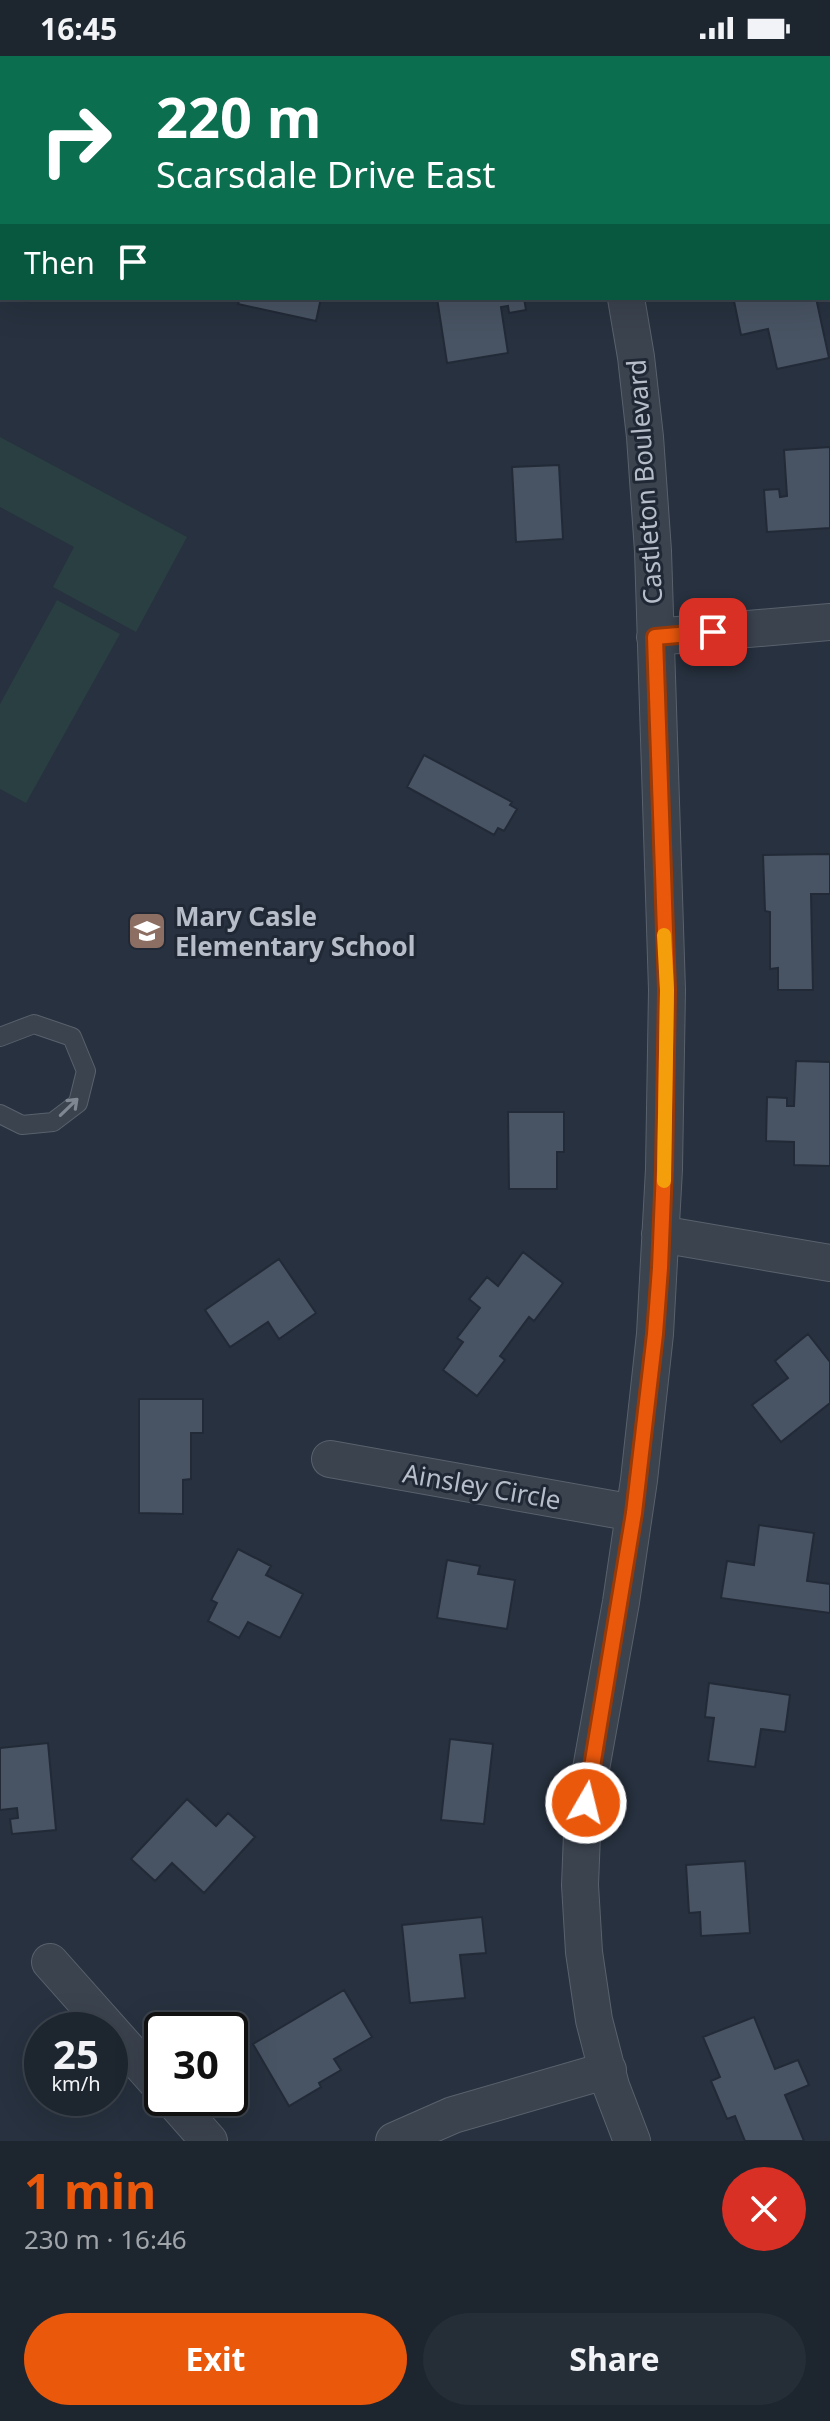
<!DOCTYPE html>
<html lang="en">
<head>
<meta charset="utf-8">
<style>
  :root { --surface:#1d252f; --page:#252d37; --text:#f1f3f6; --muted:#a0a5aa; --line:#3b424b; --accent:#ea580c }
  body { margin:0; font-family:"Noto Sans",sans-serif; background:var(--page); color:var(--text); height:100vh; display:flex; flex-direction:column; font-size:30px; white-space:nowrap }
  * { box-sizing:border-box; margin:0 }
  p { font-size:26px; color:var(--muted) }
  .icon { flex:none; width:44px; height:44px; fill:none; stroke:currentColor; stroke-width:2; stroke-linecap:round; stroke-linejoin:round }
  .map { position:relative; height:2085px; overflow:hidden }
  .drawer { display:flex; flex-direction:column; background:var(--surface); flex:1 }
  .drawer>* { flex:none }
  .top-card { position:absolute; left:0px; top:0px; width:830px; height:244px; box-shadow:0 8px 32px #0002,0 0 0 2px var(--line); background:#0b6e4f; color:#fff; overflow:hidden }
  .speed { position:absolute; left:24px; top:1956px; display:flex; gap:16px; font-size:40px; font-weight:700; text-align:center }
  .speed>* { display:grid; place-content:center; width:104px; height:104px; border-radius:50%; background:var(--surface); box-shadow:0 8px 32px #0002,0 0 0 2px var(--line); line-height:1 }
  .speed small { font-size:20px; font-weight:400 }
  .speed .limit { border:4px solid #111; border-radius:12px; background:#fff; color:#111 }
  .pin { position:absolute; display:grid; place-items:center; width:68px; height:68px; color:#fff; margin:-34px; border-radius:16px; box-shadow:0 4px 12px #0006 }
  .me { position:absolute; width:88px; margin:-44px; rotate:8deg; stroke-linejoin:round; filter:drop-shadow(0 0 6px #0008) }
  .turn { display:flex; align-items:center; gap:28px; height:168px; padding:0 24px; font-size:36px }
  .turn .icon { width:104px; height:104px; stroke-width:2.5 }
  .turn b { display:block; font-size:56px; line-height:68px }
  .then { display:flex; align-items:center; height:76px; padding:0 24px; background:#0003; gap:16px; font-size:30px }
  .round { display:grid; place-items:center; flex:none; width:84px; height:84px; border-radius:42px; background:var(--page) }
  .overview { display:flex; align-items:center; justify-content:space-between; height:136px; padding:0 24px }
  h1 { font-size:48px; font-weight:700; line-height:60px; color:var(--accent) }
  .cta { display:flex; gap:16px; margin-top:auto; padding:16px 24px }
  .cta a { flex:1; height:92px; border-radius:48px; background:var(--accent); color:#fff; font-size:32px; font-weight:700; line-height:92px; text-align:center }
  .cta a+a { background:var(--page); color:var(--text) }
  .status { display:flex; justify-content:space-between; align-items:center; height:56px; padding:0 40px; background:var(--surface); direction:ltr }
  .status svg { height:22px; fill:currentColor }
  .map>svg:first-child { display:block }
  .green { fill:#2a3f41 }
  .building { fill:#485363; stroke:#222a37; stroke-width:2 }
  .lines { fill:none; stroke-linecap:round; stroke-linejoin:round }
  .lane-casing { stroke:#59616d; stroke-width:20 }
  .street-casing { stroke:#59616d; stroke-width:38 }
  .lane { stroke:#3b434f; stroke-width:18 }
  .street { stroke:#3b434f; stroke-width:36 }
  .oneway { stroke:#7f8793 }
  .route-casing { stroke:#983908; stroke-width:20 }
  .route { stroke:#ea580c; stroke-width:14 }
  .slow { stroke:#f59e0b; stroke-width:14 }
  .labels { text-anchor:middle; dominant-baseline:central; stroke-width:6; stroke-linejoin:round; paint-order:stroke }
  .street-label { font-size:26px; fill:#b7beca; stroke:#202835 }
  .poi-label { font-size:26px; font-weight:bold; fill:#b7beca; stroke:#202835; text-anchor:start }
</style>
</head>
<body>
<div class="status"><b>16:45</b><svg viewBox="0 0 49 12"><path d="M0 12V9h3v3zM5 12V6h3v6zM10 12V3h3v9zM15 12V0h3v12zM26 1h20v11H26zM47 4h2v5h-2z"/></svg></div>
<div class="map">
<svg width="830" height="2085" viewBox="0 0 830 2085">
  <rect width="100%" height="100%" fill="#27313f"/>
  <path class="green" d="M 0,381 L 187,481 L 136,576 L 53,531 L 74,491 L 0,451 Z
    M 57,544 L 120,578 L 26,747 L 0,733 L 0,648 Z"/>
  <path class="building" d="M 315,0 L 419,0 L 419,2 L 315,2 Z
    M 0,77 L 2,78 L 2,179 L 0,178 Z
    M 240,242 L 321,242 L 316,265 L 238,248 Z
    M 437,242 L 524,242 L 526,254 L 509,257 L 508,250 L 501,251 L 508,297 L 447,307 Z
    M 748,242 L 816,242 L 829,302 L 777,313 L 768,273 L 741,279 L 734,245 Z
    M 830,391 L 830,472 L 767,476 L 764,434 L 779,433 L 780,441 L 787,440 L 784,394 Z
    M 559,409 L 563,483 L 516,486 L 512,411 Z
    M 424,699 L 512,746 L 510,749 L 517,753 L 504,775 L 498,772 L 494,779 L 407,731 Z
    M 830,798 L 830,838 L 811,838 L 813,934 L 778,934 L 778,912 L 770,913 L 770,856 L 765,855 L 763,799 Z
    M 796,1005 L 830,1006 L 830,1110 L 794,1109 L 794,1086 L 766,1085 L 767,1041 L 787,1042 L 787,1050 L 794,1050 Z
    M 508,1056 L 564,1056 L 564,1096 L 557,1096 L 557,1133 L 509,1133 Z
    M 523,1196 L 563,1227 L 534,1265 L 529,1261 L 500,1300 L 505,1304 L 477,1340 L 443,1314 L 463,1286 L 457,1282 L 480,1252 L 469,1243 L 487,1221 L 498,1230 Z
    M 279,1203 L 316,1257 L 279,1283 L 268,1266 L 230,1291 L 205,1254 Z
    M 808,1278 L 830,1306 L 830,1347 L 781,1386 L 752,1349 L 788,1322 L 775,1305 Z
    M 139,1343 L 203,1343 L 203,1377 L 191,1377 L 191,1423 L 183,1424 L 183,1458 L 139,1457 Z
    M 759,1469 L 814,1477 L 807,1525 L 830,1528 L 830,1557 L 721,1542 L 727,1505 L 754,1509 Z
    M 238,1493 L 271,1510 L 266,1519 L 303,1538 L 280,1582 L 248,1566 L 239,1582 L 208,1565 L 217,1547 L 211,1544 Z
    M 447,1504 L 480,1510 L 478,1518 L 515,1524 L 507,1573 L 437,1562 Z
    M 709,1627 L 790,1639 L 785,1676 L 761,1673 L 755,1711 L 708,1705 L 714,1662 L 705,1661 Z
    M 450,1683 L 493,1688 L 484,1768 L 441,1764 Z
    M 48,1687 L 56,1774 L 12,1778 L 10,1763 L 18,1762 L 17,1752 L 0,1754 L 0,1692 Z
    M 187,1743 L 216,1770 L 228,1757 L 255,1781 L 204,1837 L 172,1807 L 155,1825 L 131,1803 Z
    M 745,1805 L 750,1877 L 701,1880 L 700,1856 L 689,1857 L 686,1809 Z
    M 482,1861 L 486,1897 L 460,1899 L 465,1942 L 410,1947 L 402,1869 Z
    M 344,1934 L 372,1981 L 334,2003 L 341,2014 L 319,2027 L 321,2031 L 289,2050 L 253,1988 Z
    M 754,1961 L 775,2013 L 798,2004 L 809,2029 L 785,2039 L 804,2085 L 745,2085 L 735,2060 L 727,2063 L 711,2025 L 720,2021 L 703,1981 Z"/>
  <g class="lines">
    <g class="lane-casing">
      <path id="lane" d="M 0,981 L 34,968 L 72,981 L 86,1015 L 78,1047 L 53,1066 L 22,1069 L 0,1058"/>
    </g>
    <g class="street-casing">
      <path id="street" d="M 25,0 L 28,2
        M 564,0 L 565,2
        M 626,242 L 636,301 L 645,381 L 653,495 L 667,934 L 664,1113 L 655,1278 L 639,1424 L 621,1546 L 589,1724 L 582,1778 L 580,1829 L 584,1896 L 594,1964 L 611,2030 L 632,2085
        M 655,581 L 830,566
        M 660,1178 L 830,1207
        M 330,1403 L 634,1457
        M 50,1906 L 162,2032
        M 171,2042 L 209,2085
        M 394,2085 L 453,2059 L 608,2014"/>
    </g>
    <use href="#lane" class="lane"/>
    <use href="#street" class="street"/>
  </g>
  <defs><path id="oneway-shaft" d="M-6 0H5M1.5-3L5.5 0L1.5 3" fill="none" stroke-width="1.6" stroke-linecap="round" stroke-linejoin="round" transform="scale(2)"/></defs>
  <use class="oneway" href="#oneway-shaft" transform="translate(69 1051) rotate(-44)"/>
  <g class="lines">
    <g class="route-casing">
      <path id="route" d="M 586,1747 L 634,1457 L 655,1278 L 660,1212 L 664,1113 L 667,934 L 655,581 L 713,576"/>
    </g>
    <use href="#route" class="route"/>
    <path class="slow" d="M 664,879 L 667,934 L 664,1125"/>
  </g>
  <defs>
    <g id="school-square" transform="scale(2)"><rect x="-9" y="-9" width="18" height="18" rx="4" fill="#8d6e63" stroke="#202835"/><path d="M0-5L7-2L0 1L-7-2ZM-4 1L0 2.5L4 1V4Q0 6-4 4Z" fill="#fff"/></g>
  </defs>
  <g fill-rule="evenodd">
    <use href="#school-square" x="147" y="875"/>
  </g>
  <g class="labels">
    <g class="street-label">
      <text transform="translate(644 426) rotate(-94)">Castleton Boulevard</text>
      <text transform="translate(482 1430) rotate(10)">Ainsley Circle</text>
    </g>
    <g class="poi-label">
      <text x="175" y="860">Mary Casle<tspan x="175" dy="30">Elementary School</tspan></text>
    </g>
  </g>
</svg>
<div class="speed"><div>25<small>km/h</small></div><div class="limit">30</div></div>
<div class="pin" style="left:713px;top:576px;background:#d93025"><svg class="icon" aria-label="arrive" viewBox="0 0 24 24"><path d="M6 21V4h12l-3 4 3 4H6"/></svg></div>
<svg class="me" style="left:586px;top:1747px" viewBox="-20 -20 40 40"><circle r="17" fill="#ea580c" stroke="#fff" stroke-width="3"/><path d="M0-11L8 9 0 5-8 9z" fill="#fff"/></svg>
<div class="top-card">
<div class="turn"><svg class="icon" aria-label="right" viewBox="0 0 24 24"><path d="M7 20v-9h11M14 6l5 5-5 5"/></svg><div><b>220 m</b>Scarsdale Drive East</div></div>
<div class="then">Then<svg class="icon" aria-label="arrive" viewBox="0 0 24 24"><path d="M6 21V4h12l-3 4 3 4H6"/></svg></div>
</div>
</div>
<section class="drawer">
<div class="overview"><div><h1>1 min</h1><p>230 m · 16:46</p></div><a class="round" style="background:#d93025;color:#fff"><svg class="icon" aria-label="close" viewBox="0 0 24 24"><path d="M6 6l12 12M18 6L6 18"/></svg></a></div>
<div class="cta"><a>Exit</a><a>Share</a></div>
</section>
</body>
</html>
